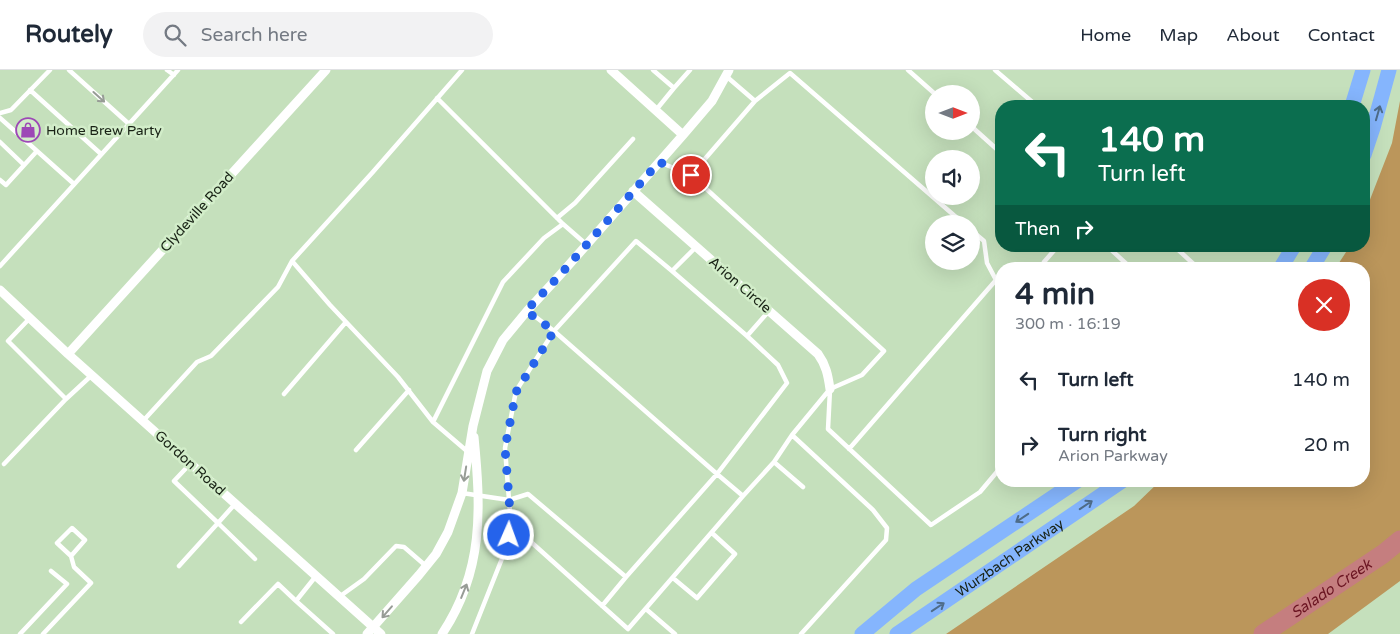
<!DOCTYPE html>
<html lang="en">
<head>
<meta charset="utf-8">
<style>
  :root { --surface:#fff; --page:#f2f2f3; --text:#1f2937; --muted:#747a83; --line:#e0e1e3 }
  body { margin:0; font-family:"Varela Round",sans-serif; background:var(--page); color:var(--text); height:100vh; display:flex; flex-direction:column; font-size:19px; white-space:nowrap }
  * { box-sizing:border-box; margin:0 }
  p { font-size:16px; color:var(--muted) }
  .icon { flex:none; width:28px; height:28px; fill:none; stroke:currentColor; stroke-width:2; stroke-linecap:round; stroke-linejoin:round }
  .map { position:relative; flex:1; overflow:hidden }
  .sheet { position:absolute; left:995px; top:192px; width:375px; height:225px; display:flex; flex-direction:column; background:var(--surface); border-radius:20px; box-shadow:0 5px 20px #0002 }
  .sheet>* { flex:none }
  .banner { position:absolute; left:995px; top:30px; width:375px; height:152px; border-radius:20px; box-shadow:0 5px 20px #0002; background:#0b6e4f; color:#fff; overflow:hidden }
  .needle { width:32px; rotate:90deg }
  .tools { position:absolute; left:925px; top:15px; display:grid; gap:10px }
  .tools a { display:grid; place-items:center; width:55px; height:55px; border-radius:50%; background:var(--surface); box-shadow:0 5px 20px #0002; font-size:25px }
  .pin { position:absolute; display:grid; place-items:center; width:42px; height:42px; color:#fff; margin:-21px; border:2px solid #fff; border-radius:50%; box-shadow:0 1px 5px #0007 }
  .me { position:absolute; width:55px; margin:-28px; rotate:2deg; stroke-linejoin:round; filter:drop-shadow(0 0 4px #0008) }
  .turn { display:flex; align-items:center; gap:18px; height:105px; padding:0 20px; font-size:22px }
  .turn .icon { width:65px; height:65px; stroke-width:2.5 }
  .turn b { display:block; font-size:35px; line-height:42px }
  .then { display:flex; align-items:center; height:48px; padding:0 20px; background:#0003; gap:10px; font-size:19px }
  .round { display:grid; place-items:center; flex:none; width:52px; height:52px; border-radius:26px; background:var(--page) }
  .headline { display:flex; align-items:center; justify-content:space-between; height:85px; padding:0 20px }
  h1 { font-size:30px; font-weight:700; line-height:38px }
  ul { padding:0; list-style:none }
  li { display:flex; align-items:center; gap:15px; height:65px; padding:0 20px }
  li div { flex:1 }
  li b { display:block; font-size:19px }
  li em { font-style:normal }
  header { display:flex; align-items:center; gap:30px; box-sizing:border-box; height:70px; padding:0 25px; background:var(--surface); border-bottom:1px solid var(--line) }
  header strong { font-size:24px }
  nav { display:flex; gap:28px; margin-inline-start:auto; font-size:18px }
  .search { width:350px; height:45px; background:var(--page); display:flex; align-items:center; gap:12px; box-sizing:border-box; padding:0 18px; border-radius:28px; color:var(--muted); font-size:19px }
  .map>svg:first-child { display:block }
  .forest { fill:#bb965b }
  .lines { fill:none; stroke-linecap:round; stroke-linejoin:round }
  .river { stroke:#c57e7f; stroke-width:19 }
  .lane { stroke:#fff; stroke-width:4.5 }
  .street { stroke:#fff; stroke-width:9 }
  .highway { stroke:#85b5fd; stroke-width:15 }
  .oneway { stroke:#979c96 }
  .oneway2 { stroke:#4e6c89 }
  .route { stroke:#2563eb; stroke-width:9; stroke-dasharray:0 16.2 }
  .labels { text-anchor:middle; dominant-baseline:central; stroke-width:5; stroke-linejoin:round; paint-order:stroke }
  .poi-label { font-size:14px; fill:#182215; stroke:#d2edc9; text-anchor:start }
  .street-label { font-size:14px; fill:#182215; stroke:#d2edc9 }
  .water-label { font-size:15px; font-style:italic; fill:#6a1421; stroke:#d2edc9 }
</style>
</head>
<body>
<header>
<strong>Routely</strong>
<div class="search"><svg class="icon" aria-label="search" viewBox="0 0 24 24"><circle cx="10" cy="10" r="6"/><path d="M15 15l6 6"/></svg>Search here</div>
<nav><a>Home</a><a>Map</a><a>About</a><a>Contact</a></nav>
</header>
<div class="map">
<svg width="1400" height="564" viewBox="0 0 1400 564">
  <rect width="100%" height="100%" fill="#c5e0bc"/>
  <path class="forest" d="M 1400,31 L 1400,511 L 1328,564 L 946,564 L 1134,436 L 1160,411 L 1364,411 L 1364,199 L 1335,199 L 1350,176 L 1364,176 L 1364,145 L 1392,73 Z"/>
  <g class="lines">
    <path class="river" id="s1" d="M 1263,564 L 1383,484 L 1400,470"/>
    <path class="lane" d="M 69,0 L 129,54
      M 167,0 L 174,5
      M 462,0 L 372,103 L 292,191 L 330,235 L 398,307 L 433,352 L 468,382
      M 653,0 L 674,18 L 690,0
      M 908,0 L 935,24
      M 995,0 L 1037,36
      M 30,20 L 101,84
      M 437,28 L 563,154 L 587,175
      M 755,31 L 790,3 L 964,154
      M 656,40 L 674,18
      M 0,43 L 11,40 L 50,0
      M 0,48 L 74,114
      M 971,56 L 1001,83
      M 0,72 L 24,95
      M 659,92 L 691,105 L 755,31 L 726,6
      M 0,110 L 6,115 L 37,81
      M 557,148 L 575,133 L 633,69
      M 971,160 L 984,171 L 987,193 L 996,210
      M 1107,176 L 1132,199
      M 1174,176 L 1199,199
      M 696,177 L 672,201 L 636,171 L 554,261 L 717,404 L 787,313 L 778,295 L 747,266
      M 0,196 L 178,0
      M 1052,199 L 1044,192 L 1058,176
      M 672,201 L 747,266 L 769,241
      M 528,241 L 554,261 L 516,321 L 505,378 L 509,430 L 528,424 L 626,507 L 717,404 L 743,426 L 774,392 L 792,365 L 830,319 L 862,305 L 884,281 L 691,105
      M 30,248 L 8,271 L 66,329 L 92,305
      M 830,320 L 828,359 L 931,455 L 980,422 L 1001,397
      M 284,324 L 346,252
      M 143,351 L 197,292 L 211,286 L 278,217 L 292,191
      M 433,352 L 503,212 L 544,168 L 563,154
      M 792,365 L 873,440 L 887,458 L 886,470 L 801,564
      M 849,379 L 996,210 L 1001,216
      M 356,380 L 409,320
      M 774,392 L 803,417
      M 4,394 L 66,329
      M 462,423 L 509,430 L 511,454 L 507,476 L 472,564
      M 235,434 L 218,453 L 255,489
      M 511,454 L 628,559 L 743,426
      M 179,496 L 218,453 L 174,411 L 190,394
      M 316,506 L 296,531 L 333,564
      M 673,508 L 697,528 L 735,484 L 712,463
      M 339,527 L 364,509 L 396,476 L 404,477 L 426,496
      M 602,536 L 626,507
      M 646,539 L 675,564
      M 241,552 L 278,514 L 296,531
      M 20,564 L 67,514 L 51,501
      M 43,564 L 91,513 L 74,497 L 71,486 L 57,473 L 72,458 L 85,470 L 71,486"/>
    <path class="street" d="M 611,0 L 683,65
      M 633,121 L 818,284 C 826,295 828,305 830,319
      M 0,220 L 68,284 L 381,564
      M 68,284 L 326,0
      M 367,564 L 419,505 L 436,484 L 448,462 L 462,423 L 473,356 L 487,301 L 503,270 L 527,241 L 560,205 L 683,65 L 712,31 L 729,0
      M 442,564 C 484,501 481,439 474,367"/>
    <g class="highway">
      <path d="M 1352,36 L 1363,0"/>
      <path d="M 1364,85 L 1373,58 L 1389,0"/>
      <path d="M 1280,199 L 1294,176"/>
      <path d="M 1311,199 L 1325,176"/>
      <path d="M 862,564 L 916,519 L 1077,411"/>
      <path id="s2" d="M 897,564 L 1122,411"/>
    </g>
  </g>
  <defs><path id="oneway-shaft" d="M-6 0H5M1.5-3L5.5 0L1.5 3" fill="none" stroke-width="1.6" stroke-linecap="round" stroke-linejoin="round" transform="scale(1.25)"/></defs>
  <g class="oneway">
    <use href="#oneway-shaft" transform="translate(99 27) rotate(42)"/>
    <use href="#oneway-shaft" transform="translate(465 404) rotate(99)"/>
    <use href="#oneway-shaft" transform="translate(464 521) rotate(-68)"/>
    <use href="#oneway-shaft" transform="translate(387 542) rotate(131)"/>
  </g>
  <g class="oneway2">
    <use href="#oneway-shaft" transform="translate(1378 43) rotate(-74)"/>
    <use href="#oneway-shaft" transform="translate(1086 435) rotate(-34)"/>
    <use href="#oneway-shaft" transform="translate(1022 448) rotate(146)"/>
    <use href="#oneway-shaft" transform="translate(938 537) rotate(-34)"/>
  </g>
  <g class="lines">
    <path class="route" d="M 509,465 L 511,454 L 505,378 L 516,322 L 554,261 L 526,241 L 560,205 L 659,92 L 691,105"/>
  </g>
  <defs>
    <g id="shop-ring" transform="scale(1.25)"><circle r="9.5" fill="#d2edc9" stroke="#9d48b6" stroke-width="1.5"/><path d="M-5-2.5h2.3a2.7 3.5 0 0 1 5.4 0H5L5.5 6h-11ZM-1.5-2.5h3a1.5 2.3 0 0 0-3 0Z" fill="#9d48b6"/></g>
  </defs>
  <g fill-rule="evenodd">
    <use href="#shop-ring" x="28" y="60"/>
  </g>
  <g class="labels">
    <g class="poi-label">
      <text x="46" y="60">Home Brew Party</text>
    </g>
    <g class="street-label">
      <text transform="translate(197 142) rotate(-48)">Clydeville Road</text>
      <text transform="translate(740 215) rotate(41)">Arion Circle</text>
      <text transform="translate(190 393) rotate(42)">Gordon Road</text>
      <text stroke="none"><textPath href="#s2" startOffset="136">Wurzbach Parkway</textPath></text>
    </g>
    <g class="water-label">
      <text stroke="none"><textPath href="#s1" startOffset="82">Salado Creek</textPath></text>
    </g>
  </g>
</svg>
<div class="tools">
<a><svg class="needle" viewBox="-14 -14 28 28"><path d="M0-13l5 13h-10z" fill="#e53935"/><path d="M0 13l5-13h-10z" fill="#747a83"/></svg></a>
<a><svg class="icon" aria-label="sound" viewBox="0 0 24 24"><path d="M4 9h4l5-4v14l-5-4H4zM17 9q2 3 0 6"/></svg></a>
<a><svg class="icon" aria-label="layers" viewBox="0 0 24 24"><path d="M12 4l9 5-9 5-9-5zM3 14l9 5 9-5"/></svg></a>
</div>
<div class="pin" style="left:691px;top:105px;background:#d93025"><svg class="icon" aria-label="arrive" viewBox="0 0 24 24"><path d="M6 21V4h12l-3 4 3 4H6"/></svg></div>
<svg class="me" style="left:509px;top:465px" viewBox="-20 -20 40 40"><circle r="17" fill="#2563eb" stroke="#fff" stroke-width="3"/><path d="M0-11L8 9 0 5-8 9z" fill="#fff"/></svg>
<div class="banner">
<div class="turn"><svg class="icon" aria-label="left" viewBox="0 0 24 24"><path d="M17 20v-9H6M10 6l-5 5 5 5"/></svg><div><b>140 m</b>Turn left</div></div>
<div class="then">Then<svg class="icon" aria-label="right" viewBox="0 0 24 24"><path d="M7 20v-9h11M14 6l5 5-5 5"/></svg></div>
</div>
<section class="sheet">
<div class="headline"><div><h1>4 min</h1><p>300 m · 16:19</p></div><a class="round" style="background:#d93025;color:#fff"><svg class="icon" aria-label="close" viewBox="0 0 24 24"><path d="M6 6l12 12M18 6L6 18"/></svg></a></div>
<ul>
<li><svg class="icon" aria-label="left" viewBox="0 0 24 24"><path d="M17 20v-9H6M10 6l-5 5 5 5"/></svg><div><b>Turn left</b></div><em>140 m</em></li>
<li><svg class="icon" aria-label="right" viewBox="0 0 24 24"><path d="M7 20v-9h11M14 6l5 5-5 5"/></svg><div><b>Turn right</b><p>Arion Parkway</p></div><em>20 m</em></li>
</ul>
</section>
</div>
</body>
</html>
